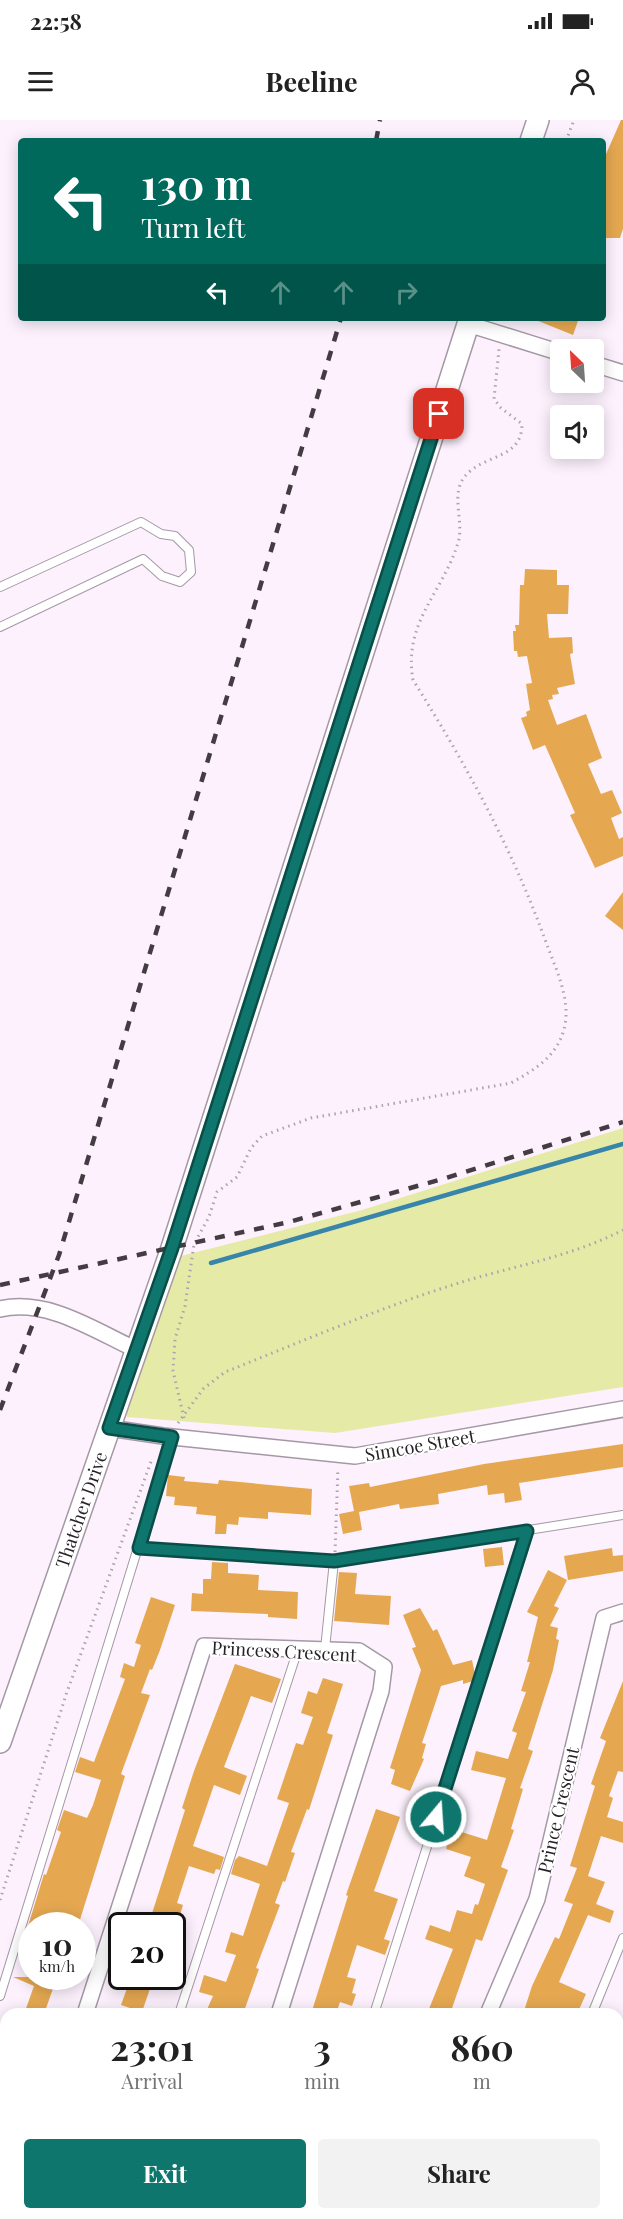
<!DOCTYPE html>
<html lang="en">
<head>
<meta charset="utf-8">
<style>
  :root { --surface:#fff; --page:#f2f2f2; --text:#222; --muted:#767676; --accent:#0f766e }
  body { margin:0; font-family:"Playfair Display",serif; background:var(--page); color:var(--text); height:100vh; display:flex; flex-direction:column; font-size:22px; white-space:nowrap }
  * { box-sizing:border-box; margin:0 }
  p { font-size:20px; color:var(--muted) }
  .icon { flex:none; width:33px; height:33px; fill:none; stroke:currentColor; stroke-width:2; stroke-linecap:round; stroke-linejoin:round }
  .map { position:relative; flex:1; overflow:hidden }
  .drawer { position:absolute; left:0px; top:1888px; width:624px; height:212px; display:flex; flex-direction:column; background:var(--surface); border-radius:18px 18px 0 0; box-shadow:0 3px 15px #0003 }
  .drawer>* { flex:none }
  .banner { position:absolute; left:18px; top:18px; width:588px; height:183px; border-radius:6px; box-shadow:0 3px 15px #0003; background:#00695c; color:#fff; overflow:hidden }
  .needle { width:39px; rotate:335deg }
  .buttons { position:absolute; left:550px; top:219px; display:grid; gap:12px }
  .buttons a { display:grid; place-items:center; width:54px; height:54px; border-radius:6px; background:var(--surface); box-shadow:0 3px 15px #0003; font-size:30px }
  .speed { position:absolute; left:18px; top:1792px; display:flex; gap:12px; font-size:30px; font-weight:700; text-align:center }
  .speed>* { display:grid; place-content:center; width:78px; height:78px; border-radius:50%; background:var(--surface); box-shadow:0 3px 15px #0003; line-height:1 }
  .speed small { font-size:15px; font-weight:400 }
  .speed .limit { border:3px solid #111; border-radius:9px; background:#fff; color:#111 }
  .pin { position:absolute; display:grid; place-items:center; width:51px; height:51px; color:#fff; margin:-26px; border-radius:12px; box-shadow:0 3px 9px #0006 }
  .me { position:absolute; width:66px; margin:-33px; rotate:18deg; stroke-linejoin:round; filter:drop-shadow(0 0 4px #0008) }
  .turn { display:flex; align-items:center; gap:21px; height:126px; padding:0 24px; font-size:27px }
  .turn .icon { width:78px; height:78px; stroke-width:2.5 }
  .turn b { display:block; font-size:42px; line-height:51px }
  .lanes { display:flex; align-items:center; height:57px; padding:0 24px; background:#0003; justify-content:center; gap:30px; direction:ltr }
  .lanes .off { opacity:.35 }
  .eta { display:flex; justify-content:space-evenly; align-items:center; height:102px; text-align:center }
  .eta b { font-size:36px; font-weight:700; line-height:42px }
  .action { display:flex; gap:12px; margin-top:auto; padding:12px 24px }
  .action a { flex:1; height:69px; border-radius:6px; background:var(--accent); color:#fff; font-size:24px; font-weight:700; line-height:69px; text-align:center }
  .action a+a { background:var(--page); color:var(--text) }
  .status { display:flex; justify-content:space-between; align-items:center; height:42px; padding:0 30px; background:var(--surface); direction:ltr }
  .status svg { height:16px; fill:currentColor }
  header { display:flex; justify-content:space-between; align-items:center; height:78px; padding:0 24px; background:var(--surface); font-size:27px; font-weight:700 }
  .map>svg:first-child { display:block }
  .green { fill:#e6eaa7 }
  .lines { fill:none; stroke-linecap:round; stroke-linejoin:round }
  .stream { stroke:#3785ab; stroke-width:4.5 }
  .building { fill:#e5a851 }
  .service-casing { stroke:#a598a6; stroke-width:10 }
  .minor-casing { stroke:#a598a6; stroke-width:18 }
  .tertiary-casing { stroke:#a598a6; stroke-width:21 }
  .secondary-casing { stroke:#a598a6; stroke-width:24 }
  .path { stroke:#aca3ad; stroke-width:3; stroke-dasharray:1.5 4.5; stroke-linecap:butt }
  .service { stroke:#fff; stroke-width:8 }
  .minor { stroke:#fff; stroke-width:15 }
  .tertiary { stroke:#fff; stroke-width:18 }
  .secondary { stroke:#fff; stroke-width:21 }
  .rail { stroke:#433d43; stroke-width:4.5; stroke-dasharray:10 10; stroke-linecap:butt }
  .route-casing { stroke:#0a4d48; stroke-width:15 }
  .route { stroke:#0f766e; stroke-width:10 }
  .labels { text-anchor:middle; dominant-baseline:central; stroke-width:4.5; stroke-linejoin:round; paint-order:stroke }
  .street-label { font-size:18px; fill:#272227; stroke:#fff }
</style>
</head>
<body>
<div class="status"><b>22:58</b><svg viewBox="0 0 49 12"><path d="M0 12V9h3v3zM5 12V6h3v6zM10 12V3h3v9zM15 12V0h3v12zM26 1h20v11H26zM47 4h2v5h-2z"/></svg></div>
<header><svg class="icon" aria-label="menu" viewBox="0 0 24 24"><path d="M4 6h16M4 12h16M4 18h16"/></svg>Beeline<svg class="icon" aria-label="person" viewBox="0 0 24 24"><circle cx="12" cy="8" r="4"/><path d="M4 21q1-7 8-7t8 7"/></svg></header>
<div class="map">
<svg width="623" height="2099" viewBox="0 0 623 2099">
  <rect width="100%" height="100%" fill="#fcf1fd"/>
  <path class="green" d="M 623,1008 L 623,1267 L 335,1313 L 127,1297 L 124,1285 L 177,1137 L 362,1090 Z"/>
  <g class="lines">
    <path class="stream" d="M 211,1143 L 623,1024"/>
  </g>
  <path class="building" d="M 621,0 L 623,0 L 623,109 L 620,118 L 603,118 L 603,41 Z
    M 531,198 L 579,198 L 573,215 Z
    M 525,449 L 557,450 L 557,465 L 569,465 L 568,494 L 547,494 L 549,518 L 572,517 L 573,533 L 570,534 L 575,564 L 557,568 L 559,574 L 552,575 L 553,579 L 548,580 L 557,605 L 586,594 L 602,638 L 588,644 L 601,674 L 612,670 L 622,693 L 611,698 L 619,719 L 623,717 L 623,736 L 595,748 L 570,695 L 575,693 L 545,625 L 533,630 L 521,598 L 527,596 L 526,592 L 530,590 L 526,564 L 532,563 L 527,536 L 518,537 L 517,531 L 514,531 L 513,511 L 516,511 L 515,505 L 519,505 L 520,465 L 524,465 Z
    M 623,772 L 623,810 L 605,796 Z
    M 623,1324 L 623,1347 L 519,1363 L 522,1380 L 505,1383 L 504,1373 L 488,1375 L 487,1365 L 438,1374 L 439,1384 L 400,1389 L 399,1384 L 359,1392 L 362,1410 L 343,1414 L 339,1394 L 354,1391 L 349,1366 L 369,1363 L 370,1367 L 484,1344 Z
    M 168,1355 L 185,1357 L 184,1361 L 218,1364 L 219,1360 L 312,1369 L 311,1395 L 268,1392 L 268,1399 L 239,1397 L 238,1405 L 227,1404 L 226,1414 L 215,1414 L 216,1396 L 196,1394 L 197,1387 L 174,1385 L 175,1377 L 166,1376 Z
    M 502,1427 L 504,1445 L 485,1447 L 483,1429 Z
    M 612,1428 L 613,1436 L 623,1435 L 623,1451 L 568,1460 L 564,1436 Z
    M 212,1442 L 228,1443 L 228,1453 L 259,1455 L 258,1470 L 298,1472 L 297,1499 L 268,1497 L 268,1494 L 191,1491 L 192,1473 L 203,1474 L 203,1459 L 211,1459 Z
    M 548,1450 L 567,1460 L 554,1486 L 559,1488 L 550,1506 L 558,1508 L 556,1519 L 559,1520 L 553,1550 L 528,1629 L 533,1631 L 520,1668 L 523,1669 L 511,1709 L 514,1710 L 501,1747 L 508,1750 L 482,1821 L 476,1819 L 450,1894 L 427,1894 L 453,1829 L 425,1819 L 430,1805 L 450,1812 L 457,1790 L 472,1794 L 475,1784 L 478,1785 L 485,1764 L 464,1756 L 471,1737 L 446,1729 L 452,1709 L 487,1720 L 506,1658 L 471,1650 L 476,1631 L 508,1639 L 517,1613 L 512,1611 L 526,1572 L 521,1571 L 530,1542 L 527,1542 L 538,1497 L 527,1492 Z
    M 339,1452 L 357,1453 L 355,1474 L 391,1476 L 389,1505 L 334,1501 Z
    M 151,1477 L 175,1485 L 160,1530 L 152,1550 L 150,1549 L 141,1573 L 150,1575 L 121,1654 L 125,1656 L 78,1806 L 28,1806 L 44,1754 L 46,1755 L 61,1712 L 57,1710 L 64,1690 L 87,1698 L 93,1685 L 101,1660 L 75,1652 L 80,1637 L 94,1642 L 125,1559 L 120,1557 L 124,1543 L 134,1547 L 141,1525 L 135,1523 Z
    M 420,1488 L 433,1511 L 437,1509 L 453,1545 L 472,1540 L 475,1554 L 473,1561 L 463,1564 L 463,1560 L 441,1566 L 422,1623 L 426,1624 L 422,1638 L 424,1639 L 410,1671 L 391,1664 L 395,1650 L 390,1648 L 421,1550 L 412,1528 L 416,1527 L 403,1495 Z
    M 235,1544 L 281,1559 L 272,1583 L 251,1576 L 224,1647 L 247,1656 L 240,1675 L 214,1665 L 193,1726 L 224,1737 L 220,1750 L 216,1749 L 214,1754 L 189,1746 L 177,1783 L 183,1785 L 177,1805 L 170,1803 L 169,1806 L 148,1806 L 185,1690 L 182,1688 L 194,1651 Z
    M 323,1558 L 343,1564 L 327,1613 L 333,1615 L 309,1690 L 307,1689 L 291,1732 L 295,1733 L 285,1762 L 283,1761 L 275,1783 L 280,1785 L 256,1848 L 259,1849 L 243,1894 L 205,1894 L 213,1876 L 199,1872 L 204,1855 L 226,1862 L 236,1835 L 225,1832 L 231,1812 L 243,1816 L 260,1764 L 231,1754 L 235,1740 L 239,1736 L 267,1746 L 289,1683 L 277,1679 L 296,1623 L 303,1625 L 313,1597 L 301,1593 L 308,1571 L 317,1574 Z
    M 623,1561 L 623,1652 L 618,1651 L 609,1676 L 613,1678 L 607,1697 L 623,1702 L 623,1723 L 601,1716 L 588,1756 L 605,1762 L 596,1784 L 614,1791 L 610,1803 L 588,1795 L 559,1862 L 586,1874 L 577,1894 L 523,1894 L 532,1866 L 555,1817 L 559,1819 L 573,1784 L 564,1781 L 577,1748 L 570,1746 L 595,1666 L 591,1664 L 606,1621 L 600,1618 Z
    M 376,1689 L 400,1697 L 374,1771 L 398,1779 L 384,1819 L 390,1821 L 385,1835 L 357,1825 L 347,1857 L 356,1859 L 352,1873 L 356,1874 L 352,1886 L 340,1882 L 336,1894 L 311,1894 L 348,1776 L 346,1775 Z
    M 13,1857 L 49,1857 L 56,1860 L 44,1894 L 24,1894 L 34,1866 Z
    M 131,1857 L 154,1857 L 142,1892 L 121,1885 Z"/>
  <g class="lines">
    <g class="service-casing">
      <path id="service" d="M 0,467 L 141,402 L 161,414 L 175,416 L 189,430 L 191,452 L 180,462 L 162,456 L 143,439 L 0,507
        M 139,1427 L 334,1441 L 623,1395
        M 325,1529 L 334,1441
        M 0,1876 L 172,1317
        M 179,1894 L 298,1529
        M 374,1894 L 527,1411
        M 592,1894 L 623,1818
        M 115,2099 L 116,2094
        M 310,2099 L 311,2094
        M 509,2099 L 511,2094"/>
    </g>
    <g class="minor-casing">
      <path id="minor" d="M 468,204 L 561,233
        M 594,244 L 623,253
        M 0,1189 C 48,1178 95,1211 137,1230
        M 109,1308 L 163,1316 L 355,1336 L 623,1289
        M 85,1894 L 204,1526 L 359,1531 L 384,1547 L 381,1571 L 279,1894
        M 488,1894 L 537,1779 L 604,1498 L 623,1492
        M 22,2099 L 24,2094
        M 213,2099 L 215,2094
        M 407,2099 L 409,2094
        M 609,2099 L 611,2094"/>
    </g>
    <g class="tertiary-casing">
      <path id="tertiary" d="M 0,1936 L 6,1938
        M 618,2071 L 623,2072"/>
    </g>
    <g class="secondary-casing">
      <g id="secondary">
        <path d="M 531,21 L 538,0"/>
        <path id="s1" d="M 0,1622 L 172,1128 L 470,198"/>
      </g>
    </g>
    <path class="path" d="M 566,21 L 574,0
      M 184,1298 L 173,1251 L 175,1219 L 185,1186 L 194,1124 L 209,1097 L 217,1072 L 237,1057 L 251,1028 L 262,1016 L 311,998 L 511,963 C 536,949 559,935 565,905 C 570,878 556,849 547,825 C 513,730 467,646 413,560 C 403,502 442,474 458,423 C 465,401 448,371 468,353 C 488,334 522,338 522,304 L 501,288 L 494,279 L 499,229
      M 178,1303 L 203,1269 L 225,1252 C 306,1220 388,1184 472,1159 C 524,1144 574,1135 623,1110
      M 335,1432 L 338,1348
      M 0,1780 L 67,1572 L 152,1339"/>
    <use href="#service" class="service"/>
    <use href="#minor" class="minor"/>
    <use href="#tertiary" class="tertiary"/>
    <use href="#secondary" class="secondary"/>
    <path class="rail" d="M 376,21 L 380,0
      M 0,1165 L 289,1102 L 446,1058 L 623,1002
      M 0,1290 L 59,1135 L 341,198"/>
  </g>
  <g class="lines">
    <g class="route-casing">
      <path id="route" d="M 436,1697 L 527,1411 L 334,1441 L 139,1428 L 172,1317 L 109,1308 L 172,1128 L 439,294"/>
    </g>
    <use href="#route" class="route"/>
  </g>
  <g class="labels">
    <g class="street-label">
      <text transform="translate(420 1325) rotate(-10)">Simcoe Street</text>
      <text stroke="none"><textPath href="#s1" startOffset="246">Thatcher Drive</textPath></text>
      <text transform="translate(284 1531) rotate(3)">Princess Crescent</text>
      <text transform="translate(558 1690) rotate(-77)">Prince Crescent</text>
    </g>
  </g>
</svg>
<div class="buttons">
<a><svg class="needle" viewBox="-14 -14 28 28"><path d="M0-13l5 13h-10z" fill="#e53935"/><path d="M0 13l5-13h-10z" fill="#767676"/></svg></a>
<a><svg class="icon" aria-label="sound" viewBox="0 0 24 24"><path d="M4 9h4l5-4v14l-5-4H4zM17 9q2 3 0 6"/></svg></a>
</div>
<div class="speed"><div>10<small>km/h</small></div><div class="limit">20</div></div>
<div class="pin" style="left:439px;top:294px;background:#d93025"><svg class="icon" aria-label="arrive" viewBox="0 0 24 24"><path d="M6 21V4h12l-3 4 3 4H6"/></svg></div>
<svg class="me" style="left:436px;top:1697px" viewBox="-20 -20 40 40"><circle r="17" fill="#0f766e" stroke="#fff" stroke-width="3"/><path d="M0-11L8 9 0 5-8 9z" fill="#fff"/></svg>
<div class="banner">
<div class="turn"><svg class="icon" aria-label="left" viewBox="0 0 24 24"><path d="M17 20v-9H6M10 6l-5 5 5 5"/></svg><div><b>130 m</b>Turn left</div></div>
<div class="lanes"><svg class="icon" aria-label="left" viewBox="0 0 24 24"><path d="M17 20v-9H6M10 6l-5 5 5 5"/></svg><svg class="icon off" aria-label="ahead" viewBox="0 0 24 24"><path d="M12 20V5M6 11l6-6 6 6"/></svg><svg class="icon off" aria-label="ahead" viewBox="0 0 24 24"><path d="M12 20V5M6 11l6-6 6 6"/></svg><svg class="icon off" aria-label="right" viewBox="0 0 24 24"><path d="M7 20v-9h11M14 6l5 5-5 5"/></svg></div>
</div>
<section class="drawer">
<div class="eta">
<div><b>23:01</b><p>Arrival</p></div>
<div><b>3</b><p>min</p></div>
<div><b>860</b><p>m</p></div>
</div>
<div class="action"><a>Exit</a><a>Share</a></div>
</section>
</div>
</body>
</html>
